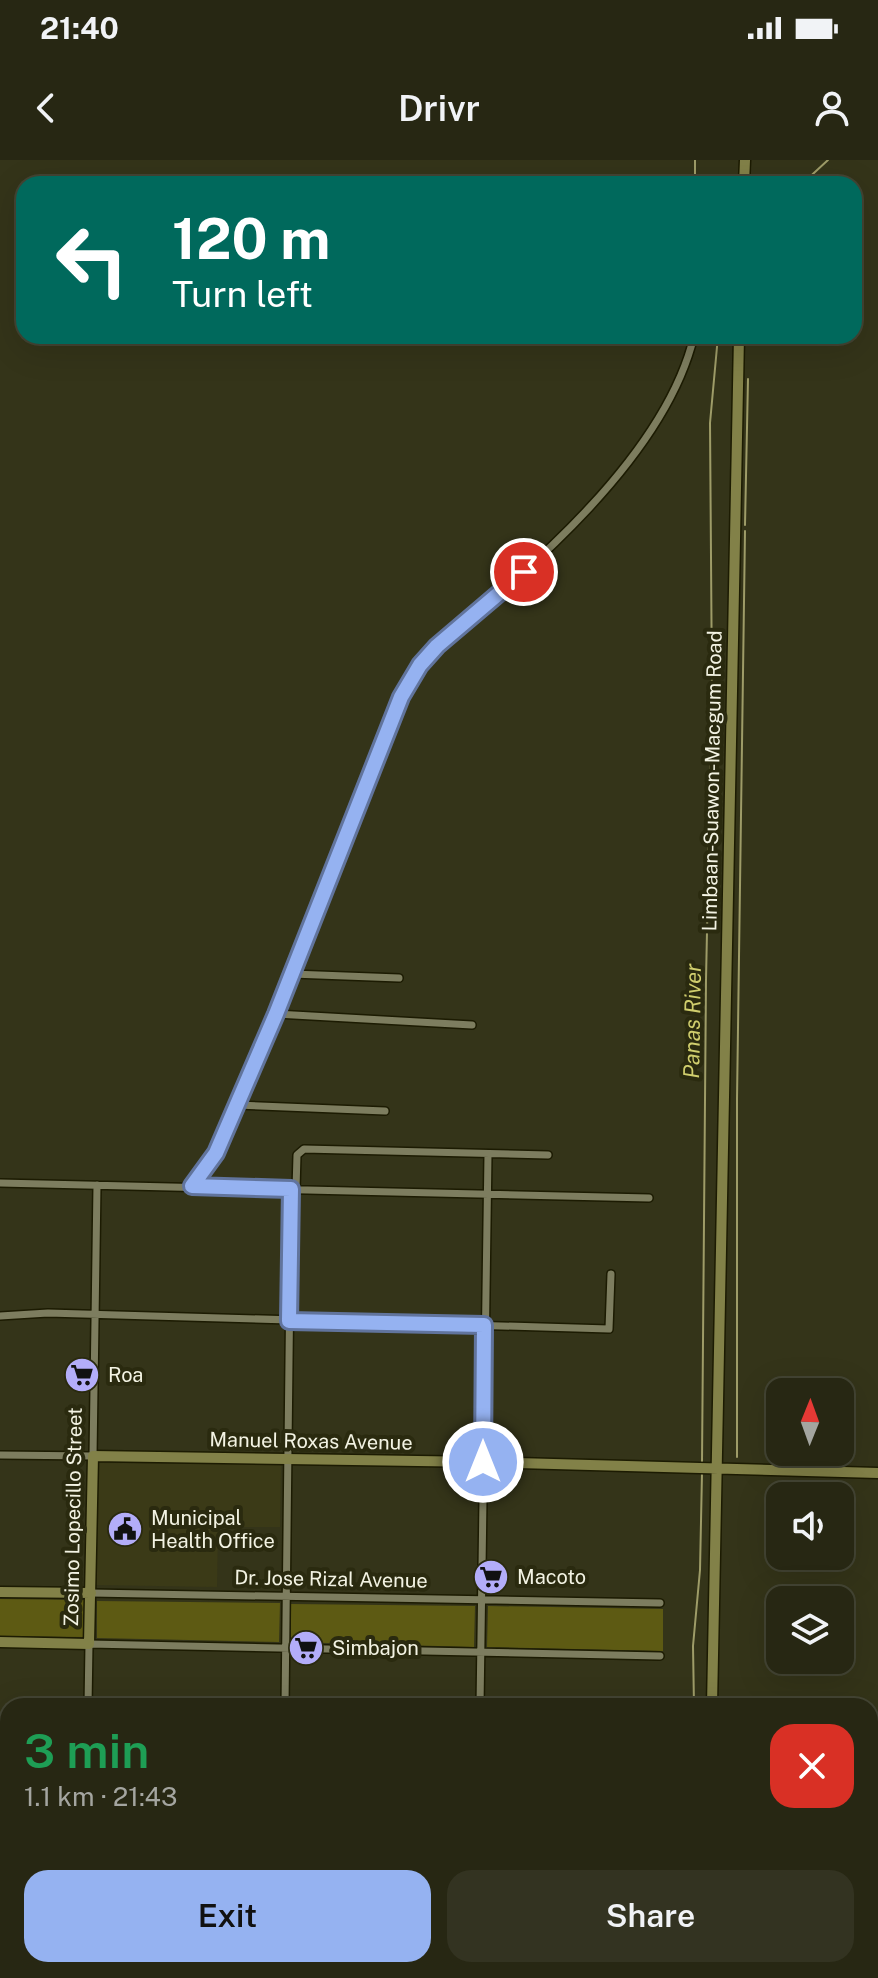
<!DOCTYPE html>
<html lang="en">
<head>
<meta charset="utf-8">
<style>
  :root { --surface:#272713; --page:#333321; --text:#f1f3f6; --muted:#a4a5a0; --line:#434433; --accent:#95b2f1 }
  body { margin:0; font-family:"Public Sans",sans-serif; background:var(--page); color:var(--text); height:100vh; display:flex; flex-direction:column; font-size:30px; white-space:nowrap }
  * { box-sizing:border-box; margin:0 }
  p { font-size:26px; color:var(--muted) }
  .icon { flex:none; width:44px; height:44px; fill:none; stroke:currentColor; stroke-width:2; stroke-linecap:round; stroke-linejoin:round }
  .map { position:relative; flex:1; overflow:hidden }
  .sheet { position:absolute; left:0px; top:1538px; width:878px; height:280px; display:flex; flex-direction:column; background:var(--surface); border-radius:24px 24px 0 0; box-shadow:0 8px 32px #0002,0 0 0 2px var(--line) }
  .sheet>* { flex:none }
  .guide { position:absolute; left:16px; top:16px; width:846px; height:168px; border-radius:24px; box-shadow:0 8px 32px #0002,0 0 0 2px var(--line); background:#00695c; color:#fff; overflow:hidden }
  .needle { width:52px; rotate:1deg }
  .buttons { position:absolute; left:766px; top:1218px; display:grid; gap:16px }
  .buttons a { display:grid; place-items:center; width:88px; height:88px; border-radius:16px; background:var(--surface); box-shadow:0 8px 32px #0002,0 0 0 2px var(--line); font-size:40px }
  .pin { position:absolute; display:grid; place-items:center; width:68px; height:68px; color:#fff; margin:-34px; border:4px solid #fff; border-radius:50%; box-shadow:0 2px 8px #0007 }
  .me { position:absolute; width:88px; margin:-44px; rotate:0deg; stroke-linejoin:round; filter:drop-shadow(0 0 6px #0008) }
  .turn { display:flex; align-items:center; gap:28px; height:168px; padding:0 24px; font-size:36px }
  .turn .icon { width:104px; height:104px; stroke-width:2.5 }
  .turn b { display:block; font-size:56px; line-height:68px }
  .round { display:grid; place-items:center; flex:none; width:84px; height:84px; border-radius:24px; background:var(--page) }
  .summary { display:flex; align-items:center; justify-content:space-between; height:136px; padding:0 24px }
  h1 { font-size:48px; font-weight:600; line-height:60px; color:#1e9e55 }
  .button { display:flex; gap:16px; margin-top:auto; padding:16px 24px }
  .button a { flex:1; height:92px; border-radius:24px; background:var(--accent); color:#111; font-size:32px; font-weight:600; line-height:92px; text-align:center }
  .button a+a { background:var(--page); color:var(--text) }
  .status { display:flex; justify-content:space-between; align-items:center; height:56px; padding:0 40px; background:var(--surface); direction:ltr }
  .status svg { height:22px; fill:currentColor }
  header { display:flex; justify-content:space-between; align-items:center; height:104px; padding:0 24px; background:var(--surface); font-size:36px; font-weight:600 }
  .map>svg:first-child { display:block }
  .built { fill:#3b3a17 }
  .forest { fill:#5d5a13 }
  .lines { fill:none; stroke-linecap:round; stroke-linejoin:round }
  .stream { stroke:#9e9c68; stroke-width:2 }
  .street-casing { stroke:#1c1b02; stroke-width:10 }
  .secondary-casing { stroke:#1c1b02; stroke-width:13 }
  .street { stroke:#7d7d5f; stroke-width:7 }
  .secondary { stroke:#828148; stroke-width:10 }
  .route-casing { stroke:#61749d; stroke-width:20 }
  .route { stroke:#95b2f1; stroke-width:14 }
  .labels { text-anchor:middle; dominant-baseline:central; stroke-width:8; stroke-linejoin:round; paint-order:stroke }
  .street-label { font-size:20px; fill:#f3f3e3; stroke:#2a2a0f }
  .poi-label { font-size:20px; fill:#f3f3e3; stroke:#2a2a0f; text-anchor:start }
  .water-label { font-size:22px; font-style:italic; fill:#d0ce6d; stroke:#2a2a0f }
</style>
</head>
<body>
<div class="status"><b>21:40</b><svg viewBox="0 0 49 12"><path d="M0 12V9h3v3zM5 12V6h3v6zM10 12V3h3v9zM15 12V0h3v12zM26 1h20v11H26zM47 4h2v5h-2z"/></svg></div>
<header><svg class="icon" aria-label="back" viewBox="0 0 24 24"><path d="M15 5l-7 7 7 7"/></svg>Drivr<svg class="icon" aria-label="person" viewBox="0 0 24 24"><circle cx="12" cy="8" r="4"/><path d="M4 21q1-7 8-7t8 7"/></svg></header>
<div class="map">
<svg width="878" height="1818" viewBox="0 0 878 1818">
  <rect width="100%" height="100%" fill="#343419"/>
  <path class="built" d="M 97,1303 L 281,1304 L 280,1367 L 218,1367 L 217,1427 L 95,1425 Z"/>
  <path class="forest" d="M 0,1439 L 84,1440 L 83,1477 L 0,1476 Z
    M 97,1441 L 280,1443 L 279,1482 L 97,1478 Z
    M 291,1444 L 475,1446 L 474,1487 L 291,1482 Z
    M 488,1446 L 663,1449 L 663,1491 L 487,1487 Z"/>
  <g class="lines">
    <path class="stream" d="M 695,0 L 695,24
      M 802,24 L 828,0
      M 745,365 L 748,219
      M 737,1297 L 737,939 L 745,371
      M 702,1302 L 706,820 L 712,531 L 710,263 L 718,176
      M 694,1546 L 693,1486 L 700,1410 L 702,1313
      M 691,1818 L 691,1810"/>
    <g class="street-casing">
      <path id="street" d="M 292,814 L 399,818
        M 276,854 L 472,865
        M 236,945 L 385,951
        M 0,1023 L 649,1038
        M 192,1026 L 216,993 L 276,854 L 401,537 L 420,505 L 437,486 C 530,409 665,297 694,176
        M 296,1029 L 297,995 L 304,989 L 548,995
        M 0,1156 L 48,1153 L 609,1169 L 611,1114
        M 0,1295 L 93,1296 L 97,1025
        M 91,1433 L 660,1443
        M 88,1546 L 89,1484 L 660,1496
        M 285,1546 L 291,1029
        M 480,1546 L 488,994
        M 0,1792 L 8,1789
        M 80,1818 L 80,1810
        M 280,1818 L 280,1810
        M 477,1818 L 477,1810"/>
    </g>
    <g class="secondary-casing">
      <path id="secondary" d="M 744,24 L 745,0
        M 0,1432 L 91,1433
        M 0,1482 L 89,1484 L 93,1296 L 483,1302 L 878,1313
        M 712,1546 L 739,176
        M 706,1818 L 707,1810"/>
    </g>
    <use href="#street" class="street"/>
    <use href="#secondary" class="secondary"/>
  </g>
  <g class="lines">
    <g class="route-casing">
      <path id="route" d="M 483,1302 L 484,1165 L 289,1161 L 291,1029 L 192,1026 L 216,993 L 276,854 L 401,537 L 420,505 L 437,486 L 524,412"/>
    </g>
    <use href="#route" class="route"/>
  </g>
  <defs>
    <g id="supermarket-disc" transform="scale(1.8)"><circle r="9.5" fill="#b3adf9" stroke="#2a2a0f"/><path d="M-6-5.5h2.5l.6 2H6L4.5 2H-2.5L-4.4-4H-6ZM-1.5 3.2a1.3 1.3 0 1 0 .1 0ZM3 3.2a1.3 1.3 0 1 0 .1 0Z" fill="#111"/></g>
    <g id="civic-disc" transform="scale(1.8)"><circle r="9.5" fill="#b3adf9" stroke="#2a2a0f"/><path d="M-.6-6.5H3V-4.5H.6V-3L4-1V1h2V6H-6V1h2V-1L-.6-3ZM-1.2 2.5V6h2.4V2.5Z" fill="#111"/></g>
  </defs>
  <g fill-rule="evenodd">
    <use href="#supermarket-disc" x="82" y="1215"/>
    <use href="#civic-disc" x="125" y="1369"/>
    <use href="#supermarket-disc" x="491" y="1417"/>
    <use href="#supermarket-disc" x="306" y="1488"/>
  </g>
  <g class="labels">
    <g class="street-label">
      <text transform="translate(712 621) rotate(-89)">Limbaan-Suawon-Macgum Road</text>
      <text transform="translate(311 1281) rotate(1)">Manuel Roxas Avenue</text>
      <text transform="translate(73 1357) rotate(-89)">Zosimo Lopecillo Street</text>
      <text transform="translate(331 1419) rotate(1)">Dr. Jose Rizal Avenue</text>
    </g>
    <g class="poi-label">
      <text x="108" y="1215">Roa</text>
      <text x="151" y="1358">Municipal<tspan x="151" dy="23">Health Office</tspan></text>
      <text x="517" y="1417">Macoto</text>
      <text x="332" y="1488">Simbajon</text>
    </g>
    <g class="water-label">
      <text transform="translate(692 861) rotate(-89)">Panas River</text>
    </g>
  </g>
</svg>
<div class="buttons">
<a><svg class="needle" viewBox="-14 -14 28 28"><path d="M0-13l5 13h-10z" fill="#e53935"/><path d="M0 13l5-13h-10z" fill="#a4a5a0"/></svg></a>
<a><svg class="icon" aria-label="sound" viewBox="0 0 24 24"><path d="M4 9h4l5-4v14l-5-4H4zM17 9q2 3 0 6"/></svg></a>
<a><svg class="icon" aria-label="layers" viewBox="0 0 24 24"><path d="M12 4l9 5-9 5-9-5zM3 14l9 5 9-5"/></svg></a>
</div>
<div class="pin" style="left:524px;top:412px;background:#d93025"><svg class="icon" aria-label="arrive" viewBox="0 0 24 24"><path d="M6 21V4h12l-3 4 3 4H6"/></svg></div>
<svg class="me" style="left:483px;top:1302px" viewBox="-20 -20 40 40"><circle r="17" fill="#95b2f1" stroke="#fff" stroke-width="3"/><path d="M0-11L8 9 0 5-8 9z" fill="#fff"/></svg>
<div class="guide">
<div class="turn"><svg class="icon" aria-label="left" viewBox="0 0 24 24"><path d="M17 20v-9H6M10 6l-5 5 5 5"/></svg><div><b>120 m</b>Turn left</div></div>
</div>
<section class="sheet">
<div class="summary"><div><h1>3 min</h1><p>1.1 km · 21:43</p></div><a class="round" style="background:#d93025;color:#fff"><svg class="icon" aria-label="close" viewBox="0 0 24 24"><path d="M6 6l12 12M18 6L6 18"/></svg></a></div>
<div class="button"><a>Exit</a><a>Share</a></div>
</section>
</div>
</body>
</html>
